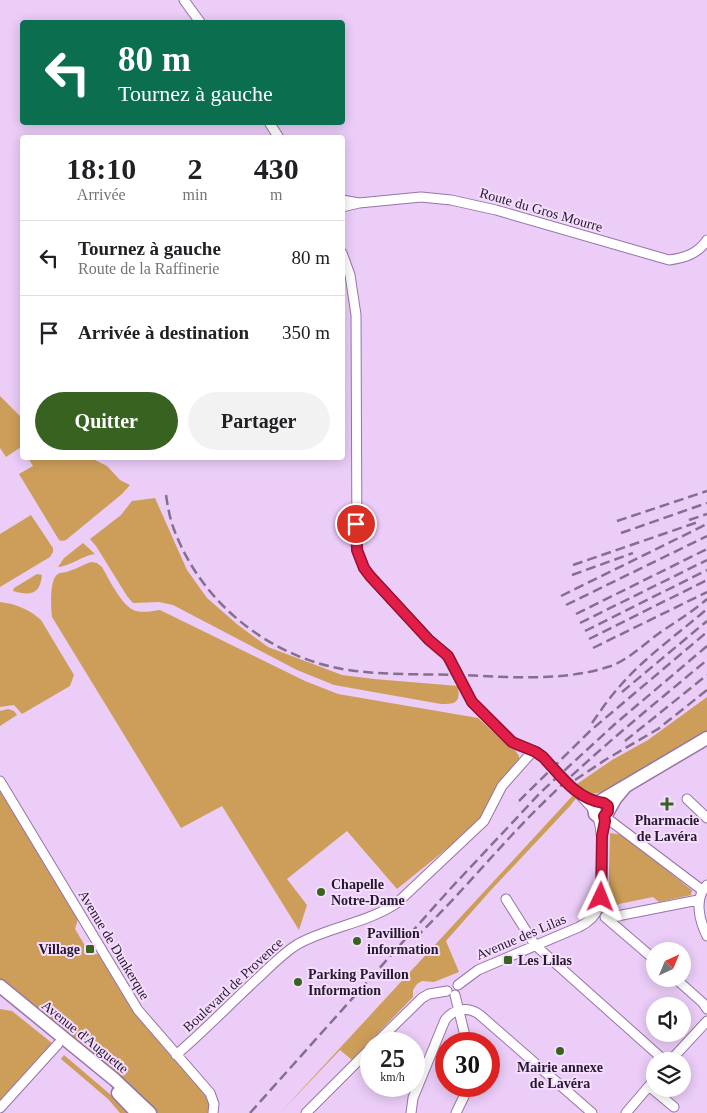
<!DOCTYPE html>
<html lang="fr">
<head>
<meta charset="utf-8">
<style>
  :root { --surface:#fff; --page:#f2f2f2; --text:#202124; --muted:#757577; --line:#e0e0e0; --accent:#38621f }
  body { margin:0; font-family:Georgia,serif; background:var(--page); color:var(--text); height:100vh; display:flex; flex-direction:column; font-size:19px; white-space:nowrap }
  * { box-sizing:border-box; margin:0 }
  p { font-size:16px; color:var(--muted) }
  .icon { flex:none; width:28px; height:28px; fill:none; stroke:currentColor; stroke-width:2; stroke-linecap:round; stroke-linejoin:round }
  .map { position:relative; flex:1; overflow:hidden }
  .details { position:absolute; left:20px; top:135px; width:325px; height:325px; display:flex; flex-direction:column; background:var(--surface); border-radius:5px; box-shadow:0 2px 12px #0003 }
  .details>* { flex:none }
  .hud { position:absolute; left:20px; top:20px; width:325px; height:105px; border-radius:5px; box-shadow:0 2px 12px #0003; background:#0b6e4f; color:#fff; overflow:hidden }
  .needle { width:32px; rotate:44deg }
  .tools { position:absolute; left:646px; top:942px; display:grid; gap:10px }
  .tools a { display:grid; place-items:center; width:45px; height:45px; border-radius:50%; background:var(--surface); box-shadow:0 2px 12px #0003; font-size:25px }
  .speed { position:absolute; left:360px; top:1032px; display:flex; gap:10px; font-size:25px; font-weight:700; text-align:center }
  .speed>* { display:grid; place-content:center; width:65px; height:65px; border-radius:50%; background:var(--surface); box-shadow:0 2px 12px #0003; line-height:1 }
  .speed small { font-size:12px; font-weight:400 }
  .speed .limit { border:8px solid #d22; background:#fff; color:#111 }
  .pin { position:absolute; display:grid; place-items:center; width:42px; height:42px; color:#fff; margin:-21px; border:2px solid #fff; border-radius:50%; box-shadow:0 1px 5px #0007 }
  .me { position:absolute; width:55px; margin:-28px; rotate:2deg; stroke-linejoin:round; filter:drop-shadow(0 0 4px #0008) }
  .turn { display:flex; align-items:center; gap:18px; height:105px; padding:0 15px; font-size:22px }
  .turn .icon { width:65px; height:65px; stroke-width:2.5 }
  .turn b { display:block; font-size:35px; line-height:42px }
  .eta { display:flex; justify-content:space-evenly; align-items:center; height:85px; text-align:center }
  .eta b { font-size:30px; font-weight:800; line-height:35px }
  .cta { display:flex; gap:10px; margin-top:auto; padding:10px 15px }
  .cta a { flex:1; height:58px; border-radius:30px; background:var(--accent); color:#fff; font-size:20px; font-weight:800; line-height:58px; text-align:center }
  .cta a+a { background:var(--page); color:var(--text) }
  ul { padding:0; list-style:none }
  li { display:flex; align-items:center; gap:15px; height:75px; padding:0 15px; border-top:1px solid var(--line) }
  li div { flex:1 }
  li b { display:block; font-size:19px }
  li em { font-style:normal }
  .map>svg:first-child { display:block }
  .green { fill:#cc9e59 }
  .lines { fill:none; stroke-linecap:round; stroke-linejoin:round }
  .street-casing { stroke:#9774a6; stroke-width:11 }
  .secondary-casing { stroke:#9774a6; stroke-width:15 }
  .street { stroke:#fff; stroke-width:9 }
  .secondary { stroke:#fff; stroke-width:12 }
  .rail { stroke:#856f8e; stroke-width:2.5; stroke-dasharray:10 5; stroke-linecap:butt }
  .street-bridge-casing { stroke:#9774a6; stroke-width:11; stroke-linecap:butt }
  .street-bridge { stroke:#fff; stroke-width:9 }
  .route-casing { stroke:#92132f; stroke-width:12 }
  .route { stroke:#e11d48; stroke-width:9 }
  .poi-dot { fill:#38621f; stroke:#f4ddfe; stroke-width:2 }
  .labels { text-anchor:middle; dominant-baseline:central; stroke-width:4; stroke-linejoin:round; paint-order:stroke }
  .street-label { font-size:14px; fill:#27192c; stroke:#f4ddfe }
  .poi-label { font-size:14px; font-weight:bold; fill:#27192c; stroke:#f4ddfe; text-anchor:start }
</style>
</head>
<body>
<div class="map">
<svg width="707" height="1113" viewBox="0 0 707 1113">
  <rect width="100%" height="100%" fill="#ebcdf8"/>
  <path class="green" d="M 0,396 L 22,418 L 22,448 L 21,447 L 6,457 L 0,448 Z
    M 28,458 L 91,458 L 107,466 L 120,480 L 130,485 L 122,494 L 66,540 L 62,541 L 59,540 L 19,474 L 33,466 Z
    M 155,498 L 187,570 L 207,598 L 238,625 L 268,647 L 342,675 L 374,679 L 458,686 C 460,702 457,704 441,704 L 334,685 L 297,670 L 173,605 L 159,602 L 133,603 L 127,596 L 96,546 L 90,539 L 121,515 L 132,501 Z
    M 31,515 L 53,548 L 53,552 L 50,557 L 0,587 L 0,534 Z
    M 83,543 L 95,554 C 81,556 71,566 58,567 L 64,558 Z
    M 91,562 L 97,563 L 102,567 C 109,579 122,607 136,611 C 144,613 152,611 160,610 L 305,681 L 338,694 L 478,718 L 504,742 L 515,750 L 519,756 L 519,760 L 500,781 L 485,815 L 458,843 L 455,842 L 397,889 L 347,831 L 287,879 L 307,905 L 299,930 L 222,806 L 181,828 L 52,617 C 51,608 49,579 58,574 C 60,572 66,573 69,571 C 77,569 84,564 91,562 Z
    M 37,574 L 42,575 C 40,595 30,596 13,591 L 14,588 Z
    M 0,602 C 16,604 29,609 41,620 L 74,675 L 70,686 L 22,714 L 14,705 L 0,707 Z
    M 707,697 L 707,734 L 609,790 C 593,795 588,795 574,786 L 612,760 L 648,740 Z
    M 8,709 L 14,711 L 17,715 L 0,726 L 0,711 Z
    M 0,790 L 78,919 L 75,929 L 90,954 L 99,954 L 128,1001 L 163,1047 L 206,1092 L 210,1099 L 209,1113 L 157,1113 L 0,982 Z
    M 575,793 L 577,797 L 570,806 L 491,890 L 446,941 L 459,972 L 434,982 L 422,981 L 417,984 L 413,990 L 413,997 L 352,1060 L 340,1050 L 280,1113 Z
    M 610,833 L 623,835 L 689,888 L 692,890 L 691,895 L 659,902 L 653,897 L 619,904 L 614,907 L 608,907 Z
    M 0,1009 L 12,1011 L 52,1043 L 0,1104 Z
    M 64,1055 L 132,1113 L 120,1113 L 108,1099 L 61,1059 Z"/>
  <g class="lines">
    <g class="street-casing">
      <path id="street" d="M 184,0 L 200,22
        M 269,122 L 279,138
        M 342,200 L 359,203 L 342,207
        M 359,203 L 421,197 L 451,200 L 496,210 L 669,260 C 684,258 698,254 707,240
        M 342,253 L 350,275 L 356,315 L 357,550 L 364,568 L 370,576 L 429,640 L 446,654 L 455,671
        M 460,680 L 472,702 L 509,738 L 515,744 L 536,752
        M 0,781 L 138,1010 L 210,1093 L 214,1104 L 213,1113
        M 687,799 L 707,818
        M 594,810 L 580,795 L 599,802
        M 604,816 L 702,890
        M 707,885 C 694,898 699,920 707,936
        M 506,899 L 535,945 L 665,1061
        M 605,917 L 655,960
        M 607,918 L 698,900
        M 676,979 L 703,1003 L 707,1009
        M 458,985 L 478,970 L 579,927 C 587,923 595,917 598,908 C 604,894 604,829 597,816
        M 455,995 L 467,1044
        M 375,1044 L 422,998 L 429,994 L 447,991
        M 176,1055 C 204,1031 230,1004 257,979 C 270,967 283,953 298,944 C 329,927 367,923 397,903 L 484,821 L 502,786 L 533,751
        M 670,1061 L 707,1021
        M 649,1086 L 674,1107
        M 0,1108 L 58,1044
        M 306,1113 L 371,1048
        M 411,1113 L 413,1098 L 445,1020 C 454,1008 469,1006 480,1015 L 592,1113
        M 456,1113 L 469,1086
        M 626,1113 L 655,1079"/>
    </g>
    <g class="secondary-casing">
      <path id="secondary" d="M 625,787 L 615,799 L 606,815 L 599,817 L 595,814 L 594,807 L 597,803 L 707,738
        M 0,986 L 115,1080 L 150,1113
        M 118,1093 L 137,1113"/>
    </g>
    <use href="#street" class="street"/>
    <use href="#secondary" class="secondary"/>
    <path class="rail" d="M 166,495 C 168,508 170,520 175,532 C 204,607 275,661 355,671 C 390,675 426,674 461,675 C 511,677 563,682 611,666 C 629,659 643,645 658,634 C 675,622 691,613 707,599
      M 689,520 L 707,514
      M 617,521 L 707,491
      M 621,533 L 707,503
      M 573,565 L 698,522
      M 572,575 L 633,553
      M 561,596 L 707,524
      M 566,605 L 707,536
      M 576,614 L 707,549
      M 580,623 L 707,560
      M 585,631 L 707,570
      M 589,639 L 707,580
      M 593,648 L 707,592
      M 622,692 L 707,621
      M 592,723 C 601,710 610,697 620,686 C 645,657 678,634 707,609
      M 625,741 L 707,675
      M 575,780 L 605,760 L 658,729 L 707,690
      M 519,801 L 590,731 L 707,632
      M 415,938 C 456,899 491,856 530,816 C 585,760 647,710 707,660
      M 250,1113 L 451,888 L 541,792 L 615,724 L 707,646"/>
    <g class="street-bridge-casing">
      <path id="street-bridge" d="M 455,671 L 460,680
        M 543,757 L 580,795"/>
    </g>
    <use href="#street-bridge" class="street-bridge"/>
  </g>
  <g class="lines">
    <g class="route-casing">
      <path id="route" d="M 356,524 L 357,550 L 364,568 L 370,576 L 429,640 L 448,656 L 472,702 L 512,742 L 536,752 L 543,757 C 560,775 577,800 604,803 L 608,806 L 608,811 L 604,816 L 605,821 L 602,836 L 601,897"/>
    </g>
    <use href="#route" class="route"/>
  </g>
  <g class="poi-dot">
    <path d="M664.5 796.5h5v5h5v5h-5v5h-5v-5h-5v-5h5z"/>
    <circle cx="321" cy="892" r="5"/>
    <circle cx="357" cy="941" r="5"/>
    <rect x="85" y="944" width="10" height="10" rx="2.5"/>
    <rect x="503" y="955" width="10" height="10" rx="2.5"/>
    <circle cx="298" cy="982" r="5"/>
    <circle cx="560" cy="1051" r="5"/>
  </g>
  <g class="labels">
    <g class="street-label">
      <text transform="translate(541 210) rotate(16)">Route du Gros Mourre</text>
      <text transform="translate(521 937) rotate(-23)">Avenue des Lilas</text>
      <text transform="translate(114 945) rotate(59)">Avenue de Dunkerque</text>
      <text transform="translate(233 985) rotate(-43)">Boulevard de Provence</text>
      <text transform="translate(85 1037) rotate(39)">Avenue d'Auguette</text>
    </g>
    <g class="poi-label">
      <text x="667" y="820" text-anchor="middle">Pharmacie<tspan x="667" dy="16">de Lavéra</tspan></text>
      <text x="331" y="884">Chapelle<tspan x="331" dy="16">Notre-Dame</tspan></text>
      <text x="367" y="933">Pavillion<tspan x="367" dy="16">information</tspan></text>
      <text x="80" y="949" text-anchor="end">Village</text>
      <text x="518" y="960">Les Lilas</text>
      <text x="308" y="974">Parking Pavillon<tspan x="308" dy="16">Information</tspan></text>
      <text x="560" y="1067" text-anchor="middle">Mairie annexe<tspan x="560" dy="16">de Lavéra</tspan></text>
    </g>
  </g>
</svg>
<div class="tools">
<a><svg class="needle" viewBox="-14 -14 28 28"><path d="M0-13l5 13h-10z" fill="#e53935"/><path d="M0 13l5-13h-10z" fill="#757577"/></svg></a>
<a><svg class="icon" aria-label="sound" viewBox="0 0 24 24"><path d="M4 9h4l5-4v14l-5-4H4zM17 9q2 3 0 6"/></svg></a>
<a><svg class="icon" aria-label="layers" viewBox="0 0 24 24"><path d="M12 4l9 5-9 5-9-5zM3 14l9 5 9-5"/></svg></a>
</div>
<div class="speed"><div>25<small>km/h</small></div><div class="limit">30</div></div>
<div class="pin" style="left:356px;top:524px;background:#d93025"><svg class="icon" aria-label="arrive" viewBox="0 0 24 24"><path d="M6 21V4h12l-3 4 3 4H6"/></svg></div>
<svg class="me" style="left:601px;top:897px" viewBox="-20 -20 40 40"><path d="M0-17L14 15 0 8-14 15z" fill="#e11d48" stroke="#fff" stroke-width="4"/></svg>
<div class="hud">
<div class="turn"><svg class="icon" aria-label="left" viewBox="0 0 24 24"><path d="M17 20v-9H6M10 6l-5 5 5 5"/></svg><div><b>80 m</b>Tournez à gauche</div></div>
</div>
<section class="details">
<div class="eta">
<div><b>18:10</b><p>Arrivée</p></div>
<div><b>2</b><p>min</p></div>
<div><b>430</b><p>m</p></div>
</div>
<ul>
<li><svg class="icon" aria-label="left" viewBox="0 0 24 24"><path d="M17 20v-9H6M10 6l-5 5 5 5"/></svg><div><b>Tournez à gauche</b><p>Route de la Raffinerie</p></div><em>80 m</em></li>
<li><svg class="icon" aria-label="arrive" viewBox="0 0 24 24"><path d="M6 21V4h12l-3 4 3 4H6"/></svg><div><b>Arrivée à destination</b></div><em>350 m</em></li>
</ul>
<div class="cta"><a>Quitter</a><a>Partager</a></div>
</section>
</div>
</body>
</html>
